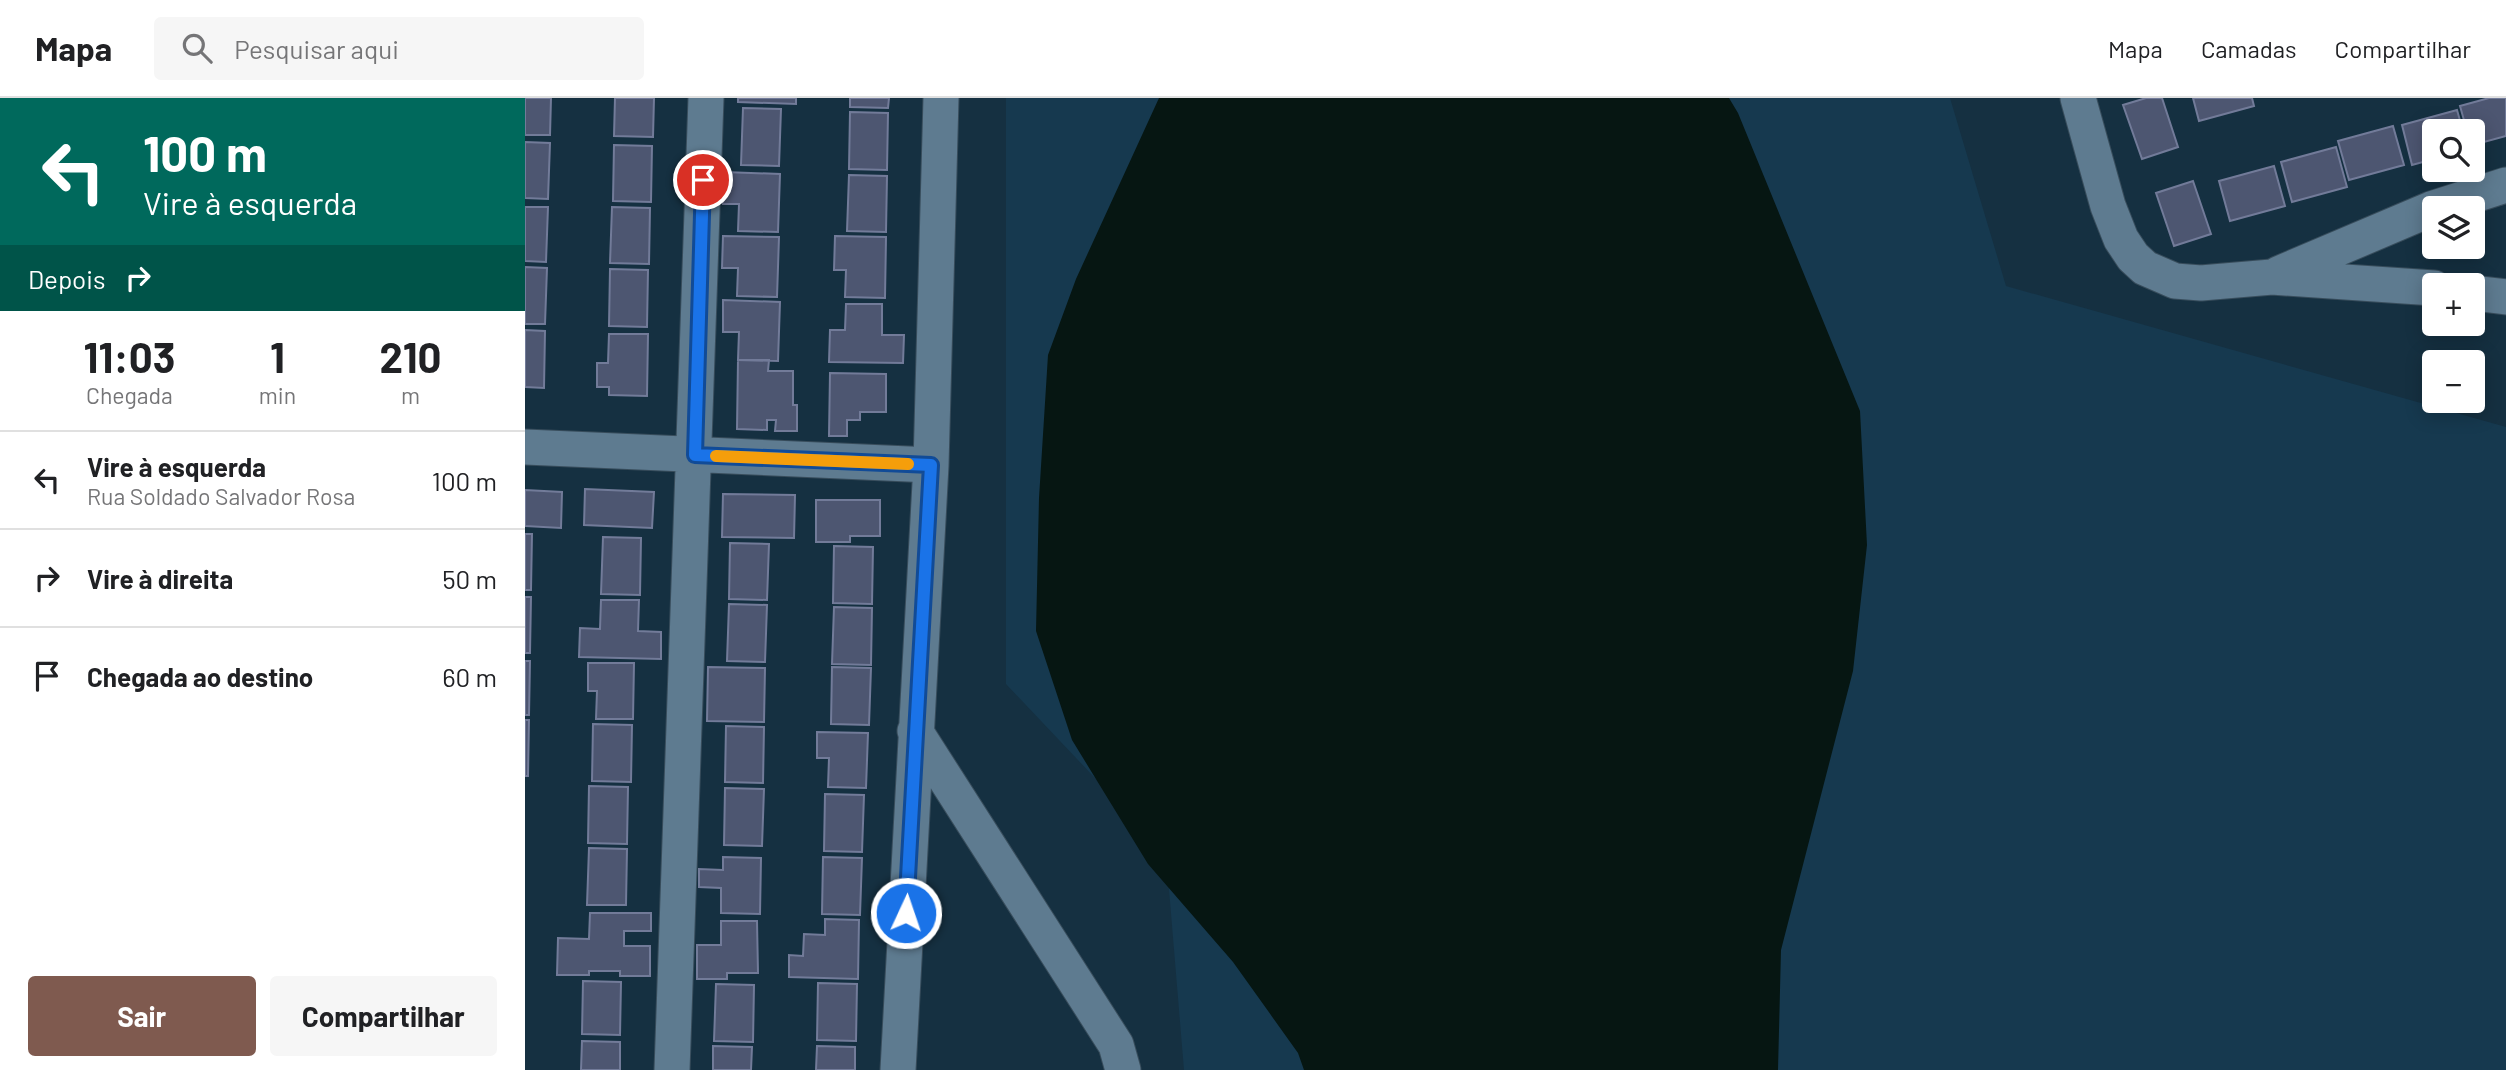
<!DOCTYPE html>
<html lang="pt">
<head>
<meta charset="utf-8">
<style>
  :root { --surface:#fff; --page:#f6f6f6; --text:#202124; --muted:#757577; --line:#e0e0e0; --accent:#7f5a4f }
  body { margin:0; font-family:Barlow,sans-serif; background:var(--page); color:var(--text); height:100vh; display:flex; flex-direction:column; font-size:26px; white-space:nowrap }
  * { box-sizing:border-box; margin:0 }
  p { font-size:23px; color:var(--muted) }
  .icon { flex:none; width:38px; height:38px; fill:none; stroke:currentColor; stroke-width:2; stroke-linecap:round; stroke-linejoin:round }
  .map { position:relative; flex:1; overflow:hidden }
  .side { display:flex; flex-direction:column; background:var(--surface); width:525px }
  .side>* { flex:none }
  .hud { background:#00695c; color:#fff; overflow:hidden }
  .fabs { position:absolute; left:1897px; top:21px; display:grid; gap:14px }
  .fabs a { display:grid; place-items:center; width:63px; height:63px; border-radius:7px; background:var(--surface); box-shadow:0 4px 18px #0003; font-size:35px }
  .pin { position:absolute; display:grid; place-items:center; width:60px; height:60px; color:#fff; margin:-30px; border:4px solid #fff; border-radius:50%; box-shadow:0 2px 7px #0007 }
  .me { position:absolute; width:77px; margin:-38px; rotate:3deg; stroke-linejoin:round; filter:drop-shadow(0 0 5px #0008) }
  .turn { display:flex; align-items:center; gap:24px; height:147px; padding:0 28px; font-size:32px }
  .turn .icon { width:91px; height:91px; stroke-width:2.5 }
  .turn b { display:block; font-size:49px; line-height:60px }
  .then { display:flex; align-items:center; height:66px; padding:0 28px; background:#0003; gap:14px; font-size:26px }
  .eta { display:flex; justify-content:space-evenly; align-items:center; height:119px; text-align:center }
  .eta b { font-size:42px; font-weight:700; line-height:49px }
  .action { display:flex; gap:14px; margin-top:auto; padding:14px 28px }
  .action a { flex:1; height:80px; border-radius:7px; background:var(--accent); color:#fff; font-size:28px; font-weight:700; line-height:80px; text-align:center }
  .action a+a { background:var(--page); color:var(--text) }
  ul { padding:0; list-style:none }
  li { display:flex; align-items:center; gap:21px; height:98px; padding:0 28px; border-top:2px solid var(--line) }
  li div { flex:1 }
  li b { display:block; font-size:26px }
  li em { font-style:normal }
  header { display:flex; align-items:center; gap:42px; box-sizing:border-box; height:98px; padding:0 35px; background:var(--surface); border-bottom:2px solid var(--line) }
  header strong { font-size:33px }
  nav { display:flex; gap:38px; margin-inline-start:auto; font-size:24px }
  .search { width:490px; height:63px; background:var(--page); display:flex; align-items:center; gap:18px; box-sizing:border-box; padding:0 24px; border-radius:7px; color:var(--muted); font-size:26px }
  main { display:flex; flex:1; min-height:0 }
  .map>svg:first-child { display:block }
  .built { fill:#16394f }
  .water { fill:#061612 }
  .building { fill:#4d5671; stroke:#727b99; stroke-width:2 }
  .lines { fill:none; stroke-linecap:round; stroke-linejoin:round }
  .minor-casing { stroke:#384d5c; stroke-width:37 }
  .minor { stroke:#5e7b90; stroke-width:35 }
  .route-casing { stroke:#114b97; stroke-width:18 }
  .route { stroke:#1a73e8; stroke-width:12 }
  .slow { stroke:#f59e0b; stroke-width:12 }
</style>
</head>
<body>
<header>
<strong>Mapa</strong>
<div class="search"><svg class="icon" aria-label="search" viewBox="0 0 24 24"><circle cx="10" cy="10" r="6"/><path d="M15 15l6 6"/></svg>Pesquisar aqui</div>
<nav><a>Mapa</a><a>Camadas</a><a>Compartilhar</a></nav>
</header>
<main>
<section class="side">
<div class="hud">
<div class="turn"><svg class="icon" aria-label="left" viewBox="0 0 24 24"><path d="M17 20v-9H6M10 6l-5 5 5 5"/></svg><div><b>100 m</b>Vire à esquerda</div></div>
<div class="then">Depois<svg class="icon" aria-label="right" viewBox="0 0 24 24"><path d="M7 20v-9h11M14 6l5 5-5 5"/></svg></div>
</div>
<div class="eta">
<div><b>11:03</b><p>Chegada</p></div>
<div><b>1</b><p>min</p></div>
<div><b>210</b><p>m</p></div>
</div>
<ul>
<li><svg class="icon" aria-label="left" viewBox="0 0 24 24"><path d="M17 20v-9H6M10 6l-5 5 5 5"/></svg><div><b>Vire à esquerda</b><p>Rua Soldado Salvador Rosa</p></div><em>100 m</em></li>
<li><svg class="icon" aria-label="right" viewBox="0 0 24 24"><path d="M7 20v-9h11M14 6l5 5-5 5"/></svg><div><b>Vire à direita</b></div><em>50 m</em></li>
<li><svg class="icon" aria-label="arrive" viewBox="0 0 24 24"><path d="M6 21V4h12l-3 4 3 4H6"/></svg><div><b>Chegada ao destino</b></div><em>60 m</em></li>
</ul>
<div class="action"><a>Sair</a><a>Compartilhar</a></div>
</section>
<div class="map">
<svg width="1981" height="972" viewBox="0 0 1981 972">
  <rect width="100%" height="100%" fill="#153041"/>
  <path class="built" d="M 481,0 L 1425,0 L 1481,188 L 1981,329 L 1981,972 L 659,972 L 641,755 L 481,586 Z"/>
  <path class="water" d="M 634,0 L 1204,0 L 1213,15 L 1335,313 L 1342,447 L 1328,573 L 1256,852 L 1253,972 L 779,972 L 773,955 L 708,864 L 623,766 L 547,642 L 511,533 L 514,400 L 523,257 L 551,181 Z"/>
  <path class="building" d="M 0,0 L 26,0 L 25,37 L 0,37 Z
    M 90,0 L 129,0 L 128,39 L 89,38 Z
    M 213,0 L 271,0 L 271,6 L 213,4 Z
    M 325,0 L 364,0 L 363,10 L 325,9 Z
    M 1621,0 L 1637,0 L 1653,49 L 1617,61 L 1598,7 Z
    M 1668,0 L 1727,0 L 1729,8 L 1674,23 Z
    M 1964,0 L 1981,0 L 1981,38 L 1948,47 L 1948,33 L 1942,33 L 1935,8 Z
    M 218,10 L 256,11 L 254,68 L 216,67 Z
    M 1932,12 L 1938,33 L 1909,33 L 1909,61 L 1887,67 L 1877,27 Z
    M 325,14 L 363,15 L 362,72 L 324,71 Z
    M 1868,28 L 1879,67 L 1824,82 L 1813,43 Z
    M 0,44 L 25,45 L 23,101 L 0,100 Z
    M 89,47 L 127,48 L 126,104 L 88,103 Z
    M 1811,49 L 1822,89 L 1767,104 L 1756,64 Z
    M 1749,68 L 1760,108 L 1705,123 L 1694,83 Z
    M 199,74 L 255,76 L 253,134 L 213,133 L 214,106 L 198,106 Z
    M 324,77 L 362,78 L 361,134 L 322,133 Z
    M 1668,83 L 1686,136 L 1649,148 L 1631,95 Z
    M 0,109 L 23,109 L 21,164 L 0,163 Z
    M 87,109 L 125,110 L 124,166 L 85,165 Z
    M 198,138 L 254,139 L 252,199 L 212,198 L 213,170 L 197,170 Z
    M 310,138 L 361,139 L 360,200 L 320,199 L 321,172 L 309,172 Z
    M 0,169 L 22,170 L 20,226 L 0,226 Z
    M 85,171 L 123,172 L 122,229 L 84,228 Z
    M 198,202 L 255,204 L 253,263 L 213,262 L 214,234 L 198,234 Z
    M 321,206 L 357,206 L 357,237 L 379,237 L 378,265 L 304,264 L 305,232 L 320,232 Z
    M 0,232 L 20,233 L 19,290 L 0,289 Z
    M 84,236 L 123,236 L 122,298 L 84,297 L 84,289 L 72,289 L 72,265 L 83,265 Z
    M 213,262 L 244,262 L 243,273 L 268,273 L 268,307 L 272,307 L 272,333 L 250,333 L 251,322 L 242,322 L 242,332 L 212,331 Z
    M 305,275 L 361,276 L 361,314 L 335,314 L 335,322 L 322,322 L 322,338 L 304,338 Z
    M 60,391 L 129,394 L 127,430 L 59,427 Z
    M 0,392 L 37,394 L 36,430 L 0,428 Z
    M 198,396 L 270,397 L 269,440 L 197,439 Z
    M 291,402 L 355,402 L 355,438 L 325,438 L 325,444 L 291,444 Z
    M 0,436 L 7,436 L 6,492 L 0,492 Z
    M 78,439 L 116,440 L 115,497 L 76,496 Z
    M 205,445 L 244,446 L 242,502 L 204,501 Z
    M 309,448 L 348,449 L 347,506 L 308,505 Z
    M 0,499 L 6,499 L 5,555 L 0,555 Z
    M 76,502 L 114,502 L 113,533 L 136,534 L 136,561 L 54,559 L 55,530 L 75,531 Z
    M 204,506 L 242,507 L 240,564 L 202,563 Z
    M 309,509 L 347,510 L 346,567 L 307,566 Z
    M 0,563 L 5,563 L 4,617 L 0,617 Z
    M 63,565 L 109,565 L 108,621 L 71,621 L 72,593 L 63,593 Z
    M 183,569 L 240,570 L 239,624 L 182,623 Z
    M 307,569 L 346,570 L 344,627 L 306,626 Z
    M 0,622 L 4,622 L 3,678 L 0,678 Z
    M 68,626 L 107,627 L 106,684 L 67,683 Z
    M 201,628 L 239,629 L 238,685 L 200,684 Z
    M 292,634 L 343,635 L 341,690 L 303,689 L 304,660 L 292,660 Z
    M 64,688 L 103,689 L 102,746 L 63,745 Z
    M 200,690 L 239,691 L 237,748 L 199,747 Z
    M 300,696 L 339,697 L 337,754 L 299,753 Z
    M 64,750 L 102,751 L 101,807 L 62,807 Z
    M 198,759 L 236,760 L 235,816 L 196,815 L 196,790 L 174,789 L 174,771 L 198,772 Z
    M 298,759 L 337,760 L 335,817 L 297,816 Z
    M 65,815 L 126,815 L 126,833 L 99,833 L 99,848 L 125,848 L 125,878 L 95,878 L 95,873 L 64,873 L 64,877 L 32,877 L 33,840 L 64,841 Z
    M 300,821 L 334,822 L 333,881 L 264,879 L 264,857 L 278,858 L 279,836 L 300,837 Z
    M 196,823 L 232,823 L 233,875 L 202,875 L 202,881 L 172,881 L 172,847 L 196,847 Z
    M 58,883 L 96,884 L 95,937 L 57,936 Z
    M 293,885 L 332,886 L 331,943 L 292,942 Z
    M 191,886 L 229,887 L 228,944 L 189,943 Z
    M 57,943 L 95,944 L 95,972 L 56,972 Z
    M 188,948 L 227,949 L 226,972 L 188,972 Z
    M 292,948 L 330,949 L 330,972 L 291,972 Z"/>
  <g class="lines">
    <g class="minor-casing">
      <path id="minor" d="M 1553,0 L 1583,108 L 1596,141 L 1608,159 L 1620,170 L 1650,183 L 1676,185 L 1747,179 L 1909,190
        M 1753,176 L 1906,111 L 1981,87
        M 1948,195 L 1981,199
        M 0,349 L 406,367
        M 390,633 L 591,947 L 598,972
        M 147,972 L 181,0
        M 373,972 L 406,367 L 416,0"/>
    </g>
    <use href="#minor" class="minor"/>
  </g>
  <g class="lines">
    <g class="route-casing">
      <path id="route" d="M 178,82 L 170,357 L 406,367 L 381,815"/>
    </g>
    <use href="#route" class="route"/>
    <path class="slow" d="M 191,358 L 383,366"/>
  </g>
</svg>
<div class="fabs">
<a><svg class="icon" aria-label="search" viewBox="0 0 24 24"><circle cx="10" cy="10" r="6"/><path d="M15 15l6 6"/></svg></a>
<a><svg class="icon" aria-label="layers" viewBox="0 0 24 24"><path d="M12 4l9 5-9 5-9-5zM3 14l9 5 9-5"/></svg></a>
<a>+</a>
<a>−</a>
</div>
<div class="pin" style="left:178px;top:82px;background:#d93025"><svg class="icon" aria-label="arrive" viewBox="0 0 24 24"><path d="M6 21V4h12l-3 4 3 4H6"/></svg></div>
<svg class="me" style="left:381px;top:815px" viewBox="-20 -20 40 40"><circle r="17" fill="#1a73e8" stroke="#fff" stroke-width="3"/><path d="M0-11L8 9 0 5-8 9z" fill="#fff"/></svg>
</div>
</main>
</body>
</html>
